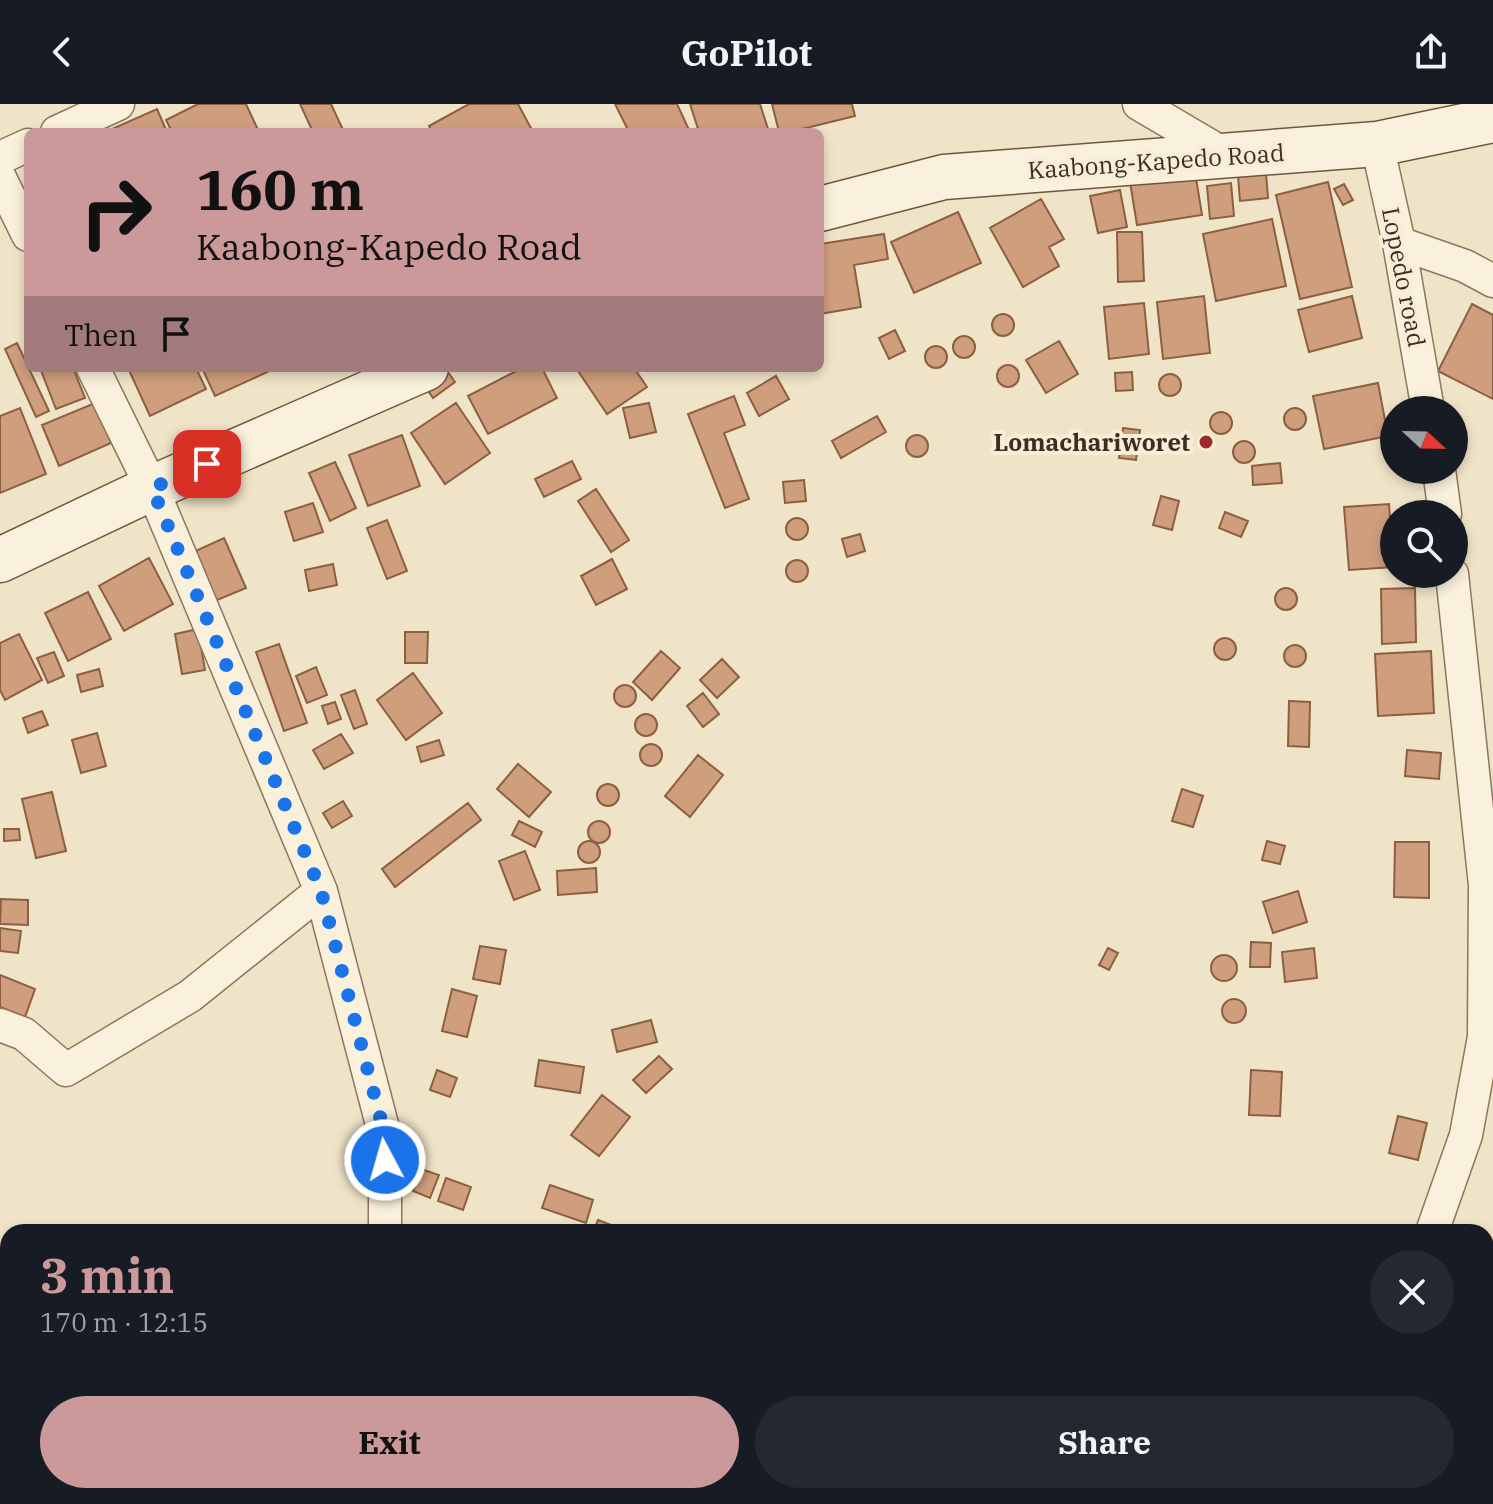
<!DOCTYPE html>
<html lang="en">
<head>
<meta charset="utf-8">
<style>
  :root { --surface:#171b24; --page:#242831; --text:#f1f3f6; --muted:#9ea1a6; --accent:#cc999b }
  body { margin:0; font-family:"IBM Plex Serif",serif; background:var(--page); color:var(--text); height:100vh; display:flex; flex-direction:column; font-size:30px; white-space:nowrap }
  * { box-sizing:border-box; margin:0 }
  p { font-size:26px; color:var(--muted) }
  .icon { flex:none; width:44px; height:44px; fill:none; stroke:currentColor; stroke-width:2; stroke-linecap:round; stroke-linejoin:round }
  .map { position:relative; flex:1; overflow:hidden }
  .sheet { position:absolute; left:0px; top:1120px; width:1494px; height:280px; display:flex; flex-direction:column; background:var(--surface); border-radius:24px 24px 0 0; box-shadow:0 4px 12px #0003 }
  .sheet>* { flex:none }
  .guide { position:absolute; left:24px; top:24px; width:800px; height:244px; border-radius:12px; box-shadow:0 4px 12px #0003; background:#cc999b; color:#111; overflow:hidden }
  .needle { width:52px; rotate:112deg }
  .fabs { position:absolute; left:1380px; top:292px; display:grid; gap:16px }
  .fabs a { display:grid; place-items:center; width:88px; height:88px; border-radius:50%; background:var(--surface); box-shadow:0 4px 12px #0003; font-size:40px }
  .pin { position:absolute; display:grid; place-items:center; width:68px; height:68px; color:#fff; margin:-34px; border-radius:16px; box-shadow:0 4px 12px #0006 }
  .me { position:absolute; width:88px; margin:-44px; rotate:354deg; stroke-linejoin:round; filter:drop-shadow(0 0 6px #0008) }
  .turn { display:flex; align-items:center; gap:28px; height:168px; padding:0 40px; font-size:36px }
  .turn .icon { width:104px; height:104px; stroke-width:2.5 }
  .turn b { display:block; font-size:56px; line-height:68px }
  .then { display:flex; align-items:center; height:76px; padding:0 40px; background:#0003; gap:16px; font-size:30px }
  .round { display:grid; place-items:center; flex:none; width:84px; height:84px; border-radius:42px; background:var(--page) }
  .summary { display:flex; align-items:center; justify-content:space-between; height:136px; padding:0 40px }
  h1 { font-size:48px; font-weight:800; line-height:60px; color:var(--accent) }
  .action { display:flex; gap:16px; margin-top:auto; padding:16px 40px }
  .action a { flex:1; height:92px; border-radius:48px; background:var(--accent); color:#111; font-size:32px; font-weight:800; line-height:92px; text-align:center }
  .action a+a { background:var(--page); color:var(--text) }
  header { display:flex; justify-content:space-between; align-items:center; height:104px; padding:0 40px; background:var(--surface); font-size:36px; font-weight:800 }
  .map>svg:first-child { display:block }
  .building { fill:#cf9f7d; stroke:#8d5f41; stroke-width:2 }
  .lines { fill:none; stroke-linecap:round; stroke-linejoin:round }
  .minor-casing { stroke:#8d765c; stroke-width:35 }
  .secondary-casing { stroke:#6f573f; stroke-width:47 }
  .minor { stroke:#faf1dc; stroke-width:32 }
  .secondary { stroke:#faf1dc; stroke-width:44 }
  .route { stroke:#1a73e8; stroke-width:14; stroke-dasharray:0 25.2 }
  .poi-dot { fill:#9e2a2b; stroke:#f7eed8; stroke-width:3 }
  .labels { text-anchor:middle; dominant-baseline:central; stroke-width:8; stroke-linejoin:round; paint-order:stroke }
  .street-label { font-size:24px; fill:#3d2e20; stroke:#f7eed8 }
  .poi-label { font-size:24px; font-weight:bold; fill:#3d2e20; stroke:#f7eed8; text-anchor:end }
</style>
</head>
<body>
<header><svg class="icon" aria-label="back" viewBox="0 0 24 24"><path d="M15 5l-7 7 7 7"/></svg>GoPilot<svg class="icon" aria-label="share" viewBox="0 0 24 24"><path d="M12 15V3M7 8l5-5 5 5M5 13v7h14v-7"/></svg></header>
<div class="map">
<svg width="1493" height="1400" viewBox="0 0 1493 1400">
  <rect width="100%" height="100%" fill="#f0e4c8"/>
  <path class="building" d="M 198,0 L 246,0 L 259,28 L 172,28 L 166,16 Z
    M 300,0 L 331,0 L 344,28 L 313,28 Z
    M 469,0 L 518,0 L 533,28 L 432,28 L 429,22 Z
    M 615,0 L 677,0 L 690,28 L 629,28 Z
    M 690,0 L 760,0 L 769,28 L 699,28 Z
    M 772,0 L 852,0 L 855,12 L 790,28 L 779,28 Z
    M 157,5 L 167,28 L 113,28 L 112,25 Z
    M 1195,68 L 1202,111 L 1137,121 L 1130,78 Z
    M 1266,69 L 1268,94 L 1240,97 L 1238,72 Z
    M 1328,78 L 1352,183 L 1300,195 L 1276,91 Z
    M 1231,79 L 1234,112 L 1210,115 L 1207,82 Z
    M 1344,80 L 1353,96 L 1343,101 L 1334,85 Z
    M 1120,86 L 1127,123 L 1098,129 L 1090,92 Z
    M 1041,95 L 1064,135 L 1049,143 L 1059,162 L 1023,183 L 990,124 Z
    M 958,108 L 981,159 L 914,189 L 891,138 Z
    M 1272,115 L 1286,182 L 1216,197 L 1203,130 Z
    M 1117,128 L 1142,128 L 1144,177 L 1118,178 Z
    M 884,130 L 888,155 L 854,161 L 861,203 L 820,210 L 820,140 Z
    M 1204,192 L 1210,249 L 1163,255 L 1157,198 Z
    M 1352,192 L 1362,234 L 1309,248 L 1298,206 Z
    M 1144,199 L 1149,250 L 1109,255 L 1104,203 Z
    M 1472,200 L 1493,211 L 1493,295 L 1438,267 Z
    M992 221a11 11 0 1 1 22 0a11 11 0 1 1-22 0Z
    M 895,226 L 905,247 L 889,255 L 879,234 Z
    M953 243a11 11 0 1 1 22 0a11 11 0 1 1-22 0Z
    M 1059,237 L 1078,270 L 1046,289 L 1026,256 Z
    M 17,239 L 49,307 L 36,313 L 5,245 Z
    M925 253a11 11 0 1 1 22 0a11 11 0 1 1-22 0Z
    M997 272a11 11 0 1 1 22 0a11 11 0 1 1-22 0Z
    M 40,264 L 73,264 L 85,294 L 56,305 Z
    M 128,264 L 196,264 L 206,285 L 150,312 Z
    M 202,264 L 273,264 L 274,265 L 215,292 Z
    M 445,264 L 455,278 L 433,294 L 422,278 Z
    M 522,264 L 542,264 L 557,294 L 488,330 L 468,292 Z
    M 576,264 L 634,264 L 647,283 L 607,310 Z
    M 1132,268 L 1133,286 L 1116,287 L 1115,269 Z
    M1159 281a11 11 0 1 1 22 0a11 11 0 1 1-22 0Z
    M 776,272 L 789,295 L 759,312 L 747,289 Z
    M 1378,279 L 1388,332 L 1324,345 L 1313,292 Z
    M 734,292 L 745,321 L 724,329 L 749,395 L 725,404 L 688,310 Z
    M 95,299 L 111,339 L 59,362 L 42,321 Z
    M 456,299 L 490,349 L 445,380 L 411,329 Z
    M 649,299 L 656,328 L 630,334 L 623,304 Z
    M 20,304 L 46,370 L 0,389 L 0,312 Z
    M1284 315a11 11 0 1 1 22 0a11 11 0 1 1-22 0Z
    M1210 319a11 11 0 1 1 22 0a11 11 0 1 1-22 0Z
    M 877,312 L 886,328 L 841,354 L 832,337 Z
    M 1123,324 L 1140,326 L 1136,356 L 1119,354 Z
    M 402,331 L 420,382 L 368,402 L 349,351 Z
    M906 342a11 11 0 1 1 22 0a11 11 0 1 1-22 0Z
    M1233 348a11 11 0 1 1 22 0a11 11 0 1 1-22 0Z
    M 572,357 L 581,375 L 544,393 L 535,375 Z
    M 335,358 L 356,404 L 330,417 L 309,369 Z
    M 1280,359 L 1282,379 L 1253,381 L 1252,362 Z
    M 804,376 L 806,397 L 785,399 L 783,378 Z
    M 596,385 L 629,436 L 611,448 L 578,397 Z
    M 1161,392 L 1179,397 L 1172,426 L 1153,421 Z
    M 313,399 L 323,428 L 294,437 L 285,408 Z
    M 1389,400 L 1394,463 L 1349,466 L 1344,403 Z
    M 1225,408 L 1248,417 L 1241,433 L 1219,424 Z
    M786 425a11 11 0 1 1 22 0a11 11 0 1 1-22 0Z
    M 387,416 L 407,467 L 387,475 L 367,424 Z
    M 860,430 L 865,447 L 847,453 L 842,435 Z
    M 224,434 L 246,484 L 210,499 L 189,450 Z
    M 149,454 L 173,500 L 124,527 L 99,482 Z
    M 612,455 L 627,485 L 596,501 L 581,472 Z
    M786 467a11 11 0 1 1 22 0a11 11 0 1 1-22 0Z
    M 333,460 L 337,481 L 309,487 L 305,466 Z
    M 1415,484 L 1416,538 L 1382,540 L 1381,485 Z
    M1275 495a11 11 0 1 1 22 0a11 11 0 1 1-22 0Z
    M 88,488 L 111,535 L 68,557 L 45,509 Z
    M 198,525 L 205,566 L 182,570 L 175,530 Z
    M 405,528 L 428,528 L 427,559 L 405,559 Z
    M 19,530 L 42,576 L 5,596 L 0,586 L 0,539 Z
    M1214 545a11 11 0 1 1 22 0a11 11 0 1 1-22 0Z
    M 279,540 L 307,619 L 284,627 L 256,548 Z
    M1284 552a11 11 0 1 1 22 0a11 11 0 1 1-22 0Z
    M 661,547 L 680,564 L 652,596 L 633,578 Z
    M 1431,547 L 1434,609 L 1378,612 L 1375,550 Z
    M 54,548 L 64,572 L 48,579 L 37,554 Z
    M 722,555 L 739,573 L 717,594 L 700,576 Z
    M 316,563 L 327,591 L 307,599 L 296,572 Z
    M 99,565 L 103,582 L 81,588 L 77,571 Z
    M 413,569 L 442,609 L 406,636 L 377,596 Z
    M614 592a11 11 0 1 1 22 0a11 11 0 1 1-22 0Z
    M 355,586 L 367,620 L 354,625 L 341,591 Z
    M 703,589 L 719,610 L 703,623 L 687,602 Z
    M 1289,597 L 1310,598 L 1309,643 L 1288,642 Z
    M 335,598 L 341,615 L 328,620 L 322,602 Z
    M 42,607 L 48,621 L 28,629 L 23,614 Z
    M635 621a11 11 0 1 1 22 0a11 11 0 1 1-22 0Z
    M 97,629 L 106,662 L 81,669 L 72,636 Z
    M 341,630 L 353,649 L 324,665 L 313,646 Z
    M 439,636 L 444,651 L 421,658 L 417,643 Z
    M640 651a11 11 0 1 1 22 0a11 11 0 1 1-22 0Z
    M 1407,646 L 1441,649 L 1439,675 L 1405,672 Z
    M 698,651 L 723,671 L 690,713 L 665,692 Z
    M 518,660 L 551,688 L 529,713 L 497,685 Z
    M597 691a11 11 0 1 1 22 0a11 11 0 1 1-22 0Z
    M 1182,685 L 1203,692 L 1193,723 L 1172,717 Z
    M 52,688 L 66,747 L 36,754 L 22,695 Z
    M 343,697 L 352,712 L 332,724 L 323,709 Z
    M 468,699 L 481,716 L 395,783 L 382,765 Z
    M 519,717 L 542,728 L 535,743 L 512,731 Z
    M588 728a11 11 0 1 1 22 0a11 11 0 1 1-22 0Z
    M 4,725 L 19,725 L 20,736 L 4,737 Z
    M 1267,737 L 1285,742 L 1280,760 L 1262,756 Z
    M578 748a11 11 0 1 1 22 0a11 11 0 1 1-22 0Z
    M 1395,738 L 1429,738 L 1429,794 L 1394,793 Z
    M 525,747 L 540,786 L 514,796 L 499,757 Z
    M 596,764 L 597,788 L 558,791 L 557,767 Z
    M 1298,787 L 1307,818 L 1273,829 L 1263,798 Z
    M 1,795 L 28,796 L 28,821 L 0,820 Z
    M 0,824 L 21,827 L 18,849 L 0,847 Z
    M 1251,838 L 1271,839 L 1270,863 L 1250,863 Z
    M 480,842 L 506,846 L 500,880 L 473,875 Z
    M 1108,844 L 1118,849 L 1109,866 L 1099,861 Z
    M 1314,844 L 1317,874 L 1285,878 L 1282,848 Z
    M1211 864a13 13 0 1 1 26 0a13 13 0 1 1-26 0Z
    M 0,871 L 35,885 L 25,913 L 0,903 Z
    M 452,885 L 477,892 L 467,933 L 442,927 Z
    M1222 907a12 12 0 1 1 24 0a12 12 0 1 1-24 0Z
    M 651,916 L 657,938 L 617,948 L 612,926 Z
    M 659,952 L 672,965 L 646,989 L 633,976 Z
    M 539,956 L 584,963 L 580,989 L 535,982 Z
    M 437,966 L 457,974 L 450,993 L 430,986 Z
    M 1251,966 L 1282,968 L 1280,1012 L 1249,1011 Z
    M 602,991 L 630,1013 L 599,1052 L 571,1031 Z
    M 1398,1012 L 1427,1019 L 1418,1056 L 1389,1049 Z
    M 421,1065 L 439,1071 L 430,1094 L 413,1087 Z
    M 446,1074 L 471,1083 L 463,1106 L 438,1097 Z
    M 550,1081 L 593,1096 L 586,1119 L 542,1104 Z
    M 598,1116 L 622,1125 L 621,1128 L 593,1128 Z
    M 1486,1254 L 1493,1255 L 1493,1287 L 1486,1286 Z
    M 1486,1328 L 1493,1329 L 1493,1352 L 1486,1351 Z"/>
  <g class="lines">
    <g class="minor-casing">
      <path id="minor" d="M 1139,0 L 1229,53
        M 57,28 L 118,0
        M 1377,40 L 1399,139 L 1428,306
        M 0,54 L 28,41
        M 0,74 L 28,131
        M 1399,139 L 1465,162 L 1493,177
        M 93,264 L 152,384 L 321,787 L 385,1032 L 385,1128
        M 1439,366 L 1445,410
        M 0,921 L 24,930 L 66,966 L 190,892 L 321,787
        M 1432,1128 L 1466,1031 L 1484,933 L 1485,781 L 1452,470
        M 302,1400 L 337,1392
        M 386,1400 L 386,1392
        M 1314,1400 L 1318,1392"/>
    </g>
    <g class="secondary-casing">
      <path id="secondary" d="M 820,105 L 944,73 L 1377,40 L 1493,16
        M 0,456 L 152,384 L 426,264"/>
    </g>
    <use href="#minor" class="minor"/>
    <use href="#secondary" class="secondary"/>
  </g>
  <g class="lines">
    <path class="route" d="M 207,360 L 152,384 L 321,787 L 385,1032 L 385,1056"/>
  </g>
  <circle class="poi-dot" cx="1206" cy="338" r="8"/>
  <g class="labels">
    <g class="street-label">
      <text transform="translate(1156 57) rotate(-4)">Kaabong-Kapedo Road</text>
      <text transform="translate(1404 173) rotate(79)">Lopedo road</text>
    </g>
    <g class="poi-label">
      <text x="1190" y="338">Lomachariworet</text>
    </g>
  </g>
</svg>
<div class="fabs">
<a><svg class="needle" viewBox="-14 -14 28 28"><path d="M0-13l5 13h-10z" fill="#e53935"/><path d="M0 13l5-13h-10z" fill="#9ea1a6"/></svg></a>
<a><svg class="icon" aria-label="search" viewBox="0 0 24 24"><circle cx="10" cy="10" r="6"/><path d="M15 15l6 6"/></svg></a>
</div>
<div class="pin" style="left:207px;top:360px;background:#d93025"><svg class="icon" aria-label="arrive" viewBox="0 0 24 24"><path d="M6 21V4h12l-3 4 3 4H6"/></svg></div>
<svg class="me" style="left:385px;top:1056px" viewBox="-20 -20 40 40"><circle r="17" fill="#1a73e8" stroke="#fff" stroke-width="3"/><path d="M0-11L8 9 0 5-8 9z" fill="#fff"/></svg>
<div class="guide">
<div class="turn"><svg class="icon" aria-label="right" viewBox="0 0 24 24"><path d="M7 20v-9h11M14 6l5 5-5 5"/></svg><div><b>160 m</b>Kaabong-Kapedo Road</div></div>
<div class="then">Then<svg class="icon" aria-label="arrive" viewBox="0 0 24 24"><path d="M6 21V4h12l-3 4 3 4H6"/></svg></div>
</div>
<section class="sheet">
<div class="summary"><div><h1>3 min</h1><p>170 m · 12:15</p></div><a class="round"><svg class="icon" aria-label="close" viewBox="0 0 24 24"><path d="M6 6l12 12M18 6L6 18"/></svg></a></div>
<div class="action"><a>Exit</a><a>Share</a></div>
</section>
</div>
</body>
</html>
